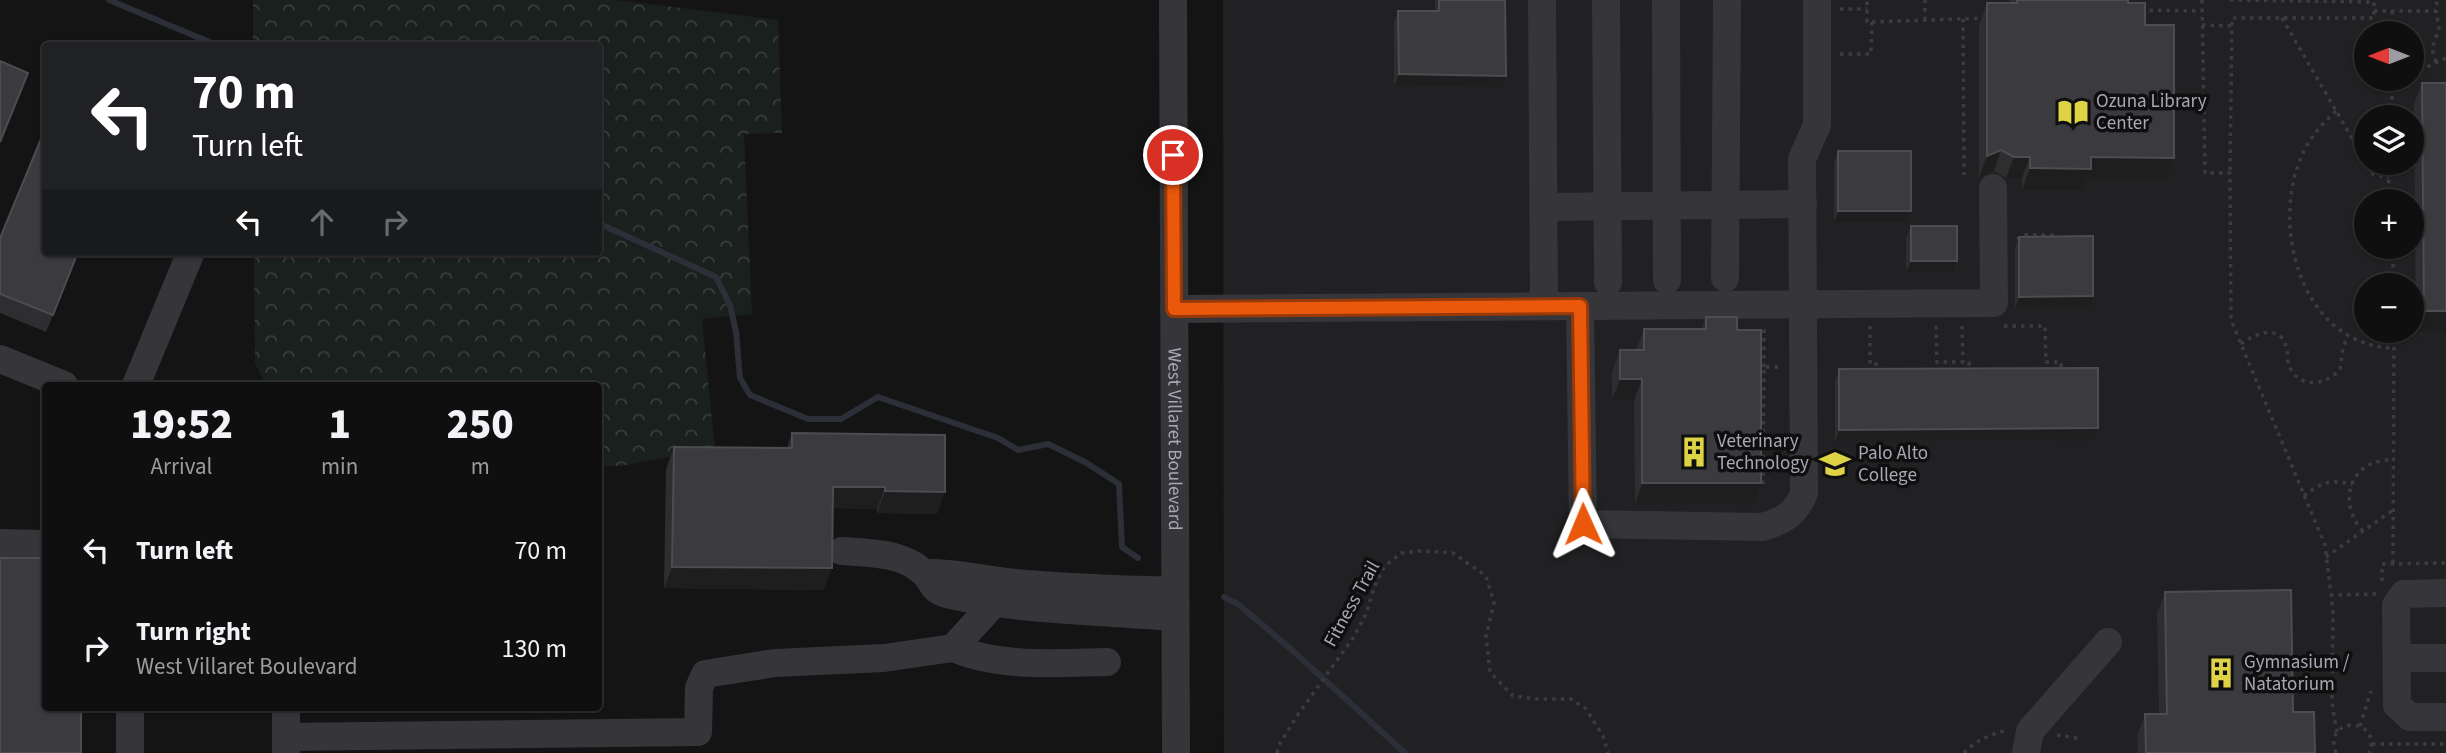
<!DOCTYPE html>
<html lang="en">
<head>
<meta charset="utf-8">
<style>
  :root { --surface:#0f0f10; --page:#1d1d1e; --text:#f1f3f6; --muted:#9b9c9f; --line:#2f2f30 }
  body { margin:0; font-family:"Source Sans 3",sans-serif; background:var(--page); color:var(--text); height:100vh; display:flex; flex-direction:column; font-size:26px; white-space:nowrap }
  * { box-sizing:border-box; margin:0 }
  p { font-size:23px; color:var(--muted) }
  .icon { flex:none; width:38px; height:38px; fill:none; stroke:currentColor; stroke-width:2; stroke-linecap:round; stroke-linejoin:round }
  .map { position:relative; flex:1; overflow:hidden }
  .sheet { position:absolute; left:42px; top:382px; width:560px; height:329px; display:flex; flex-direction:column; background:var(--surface); border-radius:7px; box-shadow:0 2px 5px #0004,0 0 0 2px var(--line) }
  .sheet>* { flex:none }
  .banner { position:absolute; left:42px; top:42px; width:560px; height:214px; border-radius:7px; box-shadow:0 2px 5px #0004,0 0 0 2px var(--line); background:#202124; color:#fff; overflow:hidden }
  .needle { width:46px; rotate:270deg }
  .fabs { position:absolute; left:2354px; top:21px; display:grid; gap:14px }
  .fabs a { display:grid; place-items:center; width:70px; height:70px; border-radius:50%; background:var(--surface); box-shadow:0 2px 5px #0004,0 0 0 2px var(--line); font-size:35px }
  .pin { position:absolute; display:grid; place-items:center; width:60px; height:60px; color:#fff; margin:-30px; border:4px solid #fff; border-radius:50%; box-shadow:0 2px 7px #0007 }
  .me { position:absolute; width:77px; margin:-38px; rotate:359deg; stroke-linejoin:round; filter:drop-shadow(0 0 5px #0008) }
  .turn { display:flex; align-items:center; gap:24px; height:147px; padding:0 35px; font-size:32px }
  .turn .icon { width:91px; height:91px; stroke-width:2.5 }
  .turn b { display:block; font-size:49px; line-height:60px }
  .lanes { display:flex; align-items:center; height:66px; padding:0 35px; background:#0003; justify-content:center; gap:35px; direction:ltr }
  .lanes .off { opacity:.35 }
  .eta { display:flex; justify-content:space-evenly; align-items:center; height:119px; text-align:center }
  .eta b { font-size:42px; font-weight:800; line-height:49px }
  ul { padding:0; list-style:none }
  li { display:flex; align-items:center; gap:21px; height:98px; padding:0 35px }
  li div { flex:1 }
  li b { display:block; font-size:26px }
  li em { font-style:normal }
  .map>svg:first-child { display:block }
  .built { fill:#212022; fill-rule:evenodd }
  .forest { fill:url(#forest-crowns) }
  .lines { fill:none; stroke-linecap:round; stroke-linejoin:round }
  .stream { stroke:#2c2f37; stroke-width:6 }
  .path { stroke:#3b3b41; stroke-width:3.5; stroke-dasharray:3.5 5; stroke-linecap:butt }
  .minor { stroke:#36353a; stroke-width:28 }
  .wall { fill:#2e2d30 }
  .shaded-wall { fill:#1e1e1f }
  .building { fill:#3b3a3e; stroke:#4c4c51; stroke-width:2 }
  .route-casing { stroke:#983908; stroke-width:18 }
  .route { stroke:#ea580c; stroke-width:12 }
  .labels { text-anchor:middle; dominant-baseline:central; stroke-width:7; stroke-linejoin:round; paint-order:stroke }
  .poi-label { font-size:19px; fill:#a7a8b4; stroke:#0f0f10; text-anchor:start }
  .street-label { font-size:19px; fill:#a7a8b4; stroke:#0f0f10 }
</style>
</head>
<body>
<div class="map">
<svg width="2446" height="753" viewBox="0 0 2446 753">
  <defs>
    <pattern id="forest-crowns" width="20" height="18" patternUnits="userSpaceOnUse" patternTransform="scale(1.75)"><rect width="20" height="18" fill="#1a201d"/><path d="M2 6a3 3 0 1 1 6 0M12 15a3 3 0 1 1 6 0" fill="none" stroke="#383e3b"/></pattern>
  </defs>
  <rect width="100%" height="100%" fill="#141415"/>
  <path class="built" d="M 1223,0 L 2446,0 L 2446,753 L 1224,753 ZM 2366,33 L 2412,33 L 2412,79 L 2366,79 ZM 2366,117 L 2412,117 L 2412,163 L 2366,163 ZM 2366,201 L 2412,201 L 2412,247 L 2366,247 ZM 2366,285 L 2412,285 L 2412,331 L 2366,331 Z"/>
  <path class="forest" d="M 253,0 L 616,0 L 778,20 L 782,133 L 744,134 L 752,314 L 702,319 L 715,449 L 620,466 L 599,466 L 598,385 L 266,385 L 255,363 L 254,252 L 598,252 L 598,46 L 253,45 Z"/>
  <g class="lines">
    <path class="stream" d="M 109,0 L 219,46
      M 349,46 L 359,43 L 364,46
      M 598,223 L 716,277 L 730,305 L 736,332 L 740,378 L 750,395 L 808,419 L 841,419 L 878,397 L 998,438 L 1018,450 L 1048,444 L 1085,462 L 1119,484 L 1122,547 L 1138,558
      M 1224,597 L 1238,604 L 1292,650 L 1405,753"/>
    <path class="path" d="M 2202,0 L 2205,173 L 2230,173 L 2231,320 L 2325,545 L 2333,610 L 2332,703 L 2337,733
      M 2230,0 L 2374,2 L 2374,18 L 2232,18 L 2230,173
      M 1840,9 L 1867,9
      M 2141,10 L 2202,11
      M 2374,11 L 2436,11 L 2437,0
      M 2392,11 L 2392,33
      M 2282,18 L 2373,174 L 2389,178
      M 1963,19 L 1964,175
      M 1925,20 L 1925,0
      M 1872,22 L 1985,18
      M 2202,25 L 2232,26
      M 1840,54 L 1871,54 L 1872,22 L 1867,22 L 1867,0
      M 2436,62 L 2432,49 L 2439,28 L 2436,11
      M 2412,74 L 2446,58
      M 2392,79 L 2392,117
      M 2392,83 L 2401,79
      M 2336,111 C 2322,124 2311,136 2303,153 C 2269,225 2301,346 2394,348
      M 2391,163 L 2388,187 L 2392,192 L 2392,201
      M 2017,239 L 2025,235 L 2055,235 L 2055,240
      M 2393,247 L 2393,285
      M 1870,326 L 1870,362 L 1876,362 L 1876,371
      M 1936,326 L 1937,362 L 1969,362 L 1969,370
      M 1962,326 L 1963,362
      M 2004,326 L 2045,326 L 2046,362 L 2061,362 L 2061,371
      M 2241,344 C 2254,334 2279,323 2286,346 C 2289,353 2286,361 2290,368 C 2300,389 2328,385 2340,369 L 2343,348 L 2348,336
      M 1764,367 L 1764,327
      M 1763,484 L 1764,367 L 1779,367
      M 2304,496 C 2319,483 2333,478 2352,485
      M 2363,531 C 2344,512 2343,477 2371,464 C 2377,461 2386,460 2393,459
      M 2326,557 L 2393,510
      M 2393,563 L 2394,331
      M 2382,581 L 2382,564 L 2446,563
      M 2330,595 L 2377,594
      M 2360,726 L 2371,691
      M 2057,735 L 2082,739
      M 2372,744 L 2446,744
      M 1277,753 L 1279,745 L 1299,713 L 1353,638 L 1366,614 L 1374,588 L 1384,567 L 1401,553 L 1421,551 L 1453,553 L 1486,576 L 1494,603 L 1486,636 L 1490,672 L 1513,696 L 1537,699 L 1571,699 L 1586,709 L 1603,736 L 1608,753
      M 1964,753 C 1975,741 1989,735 2004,731
      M 2336,753 C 2322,715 2383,717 2369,753"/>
    <g class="minor">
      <path id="s1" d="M 1173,0 L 1176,753"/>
      <path d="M 1542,0 L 1544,306"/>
      <path d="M 1606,0 L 1608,282"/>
      <path d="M 1666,0 L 1667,280"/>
      <path d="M 1544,207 L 1803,204"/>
      <path d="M 1725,278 L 1727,0"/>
      <path d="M 1580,306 L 1583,524 L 1762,527 C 1783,521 1796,514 1804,493 L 1802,159 L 1817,125 L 1817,0"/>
      <path d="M 1174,309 L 1994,303 L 1993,188"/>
      <path d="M 0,359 L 64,385"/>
      <path d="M 136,385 L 191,252"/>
      <path d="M 0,543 L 46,544"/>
      <path d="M 842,551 C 869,553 901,552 923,572 C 935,582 929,590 950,595 C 1024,611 1101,611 1175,617"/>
      <path d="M 925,573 C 953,572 979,579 1006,582 C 1063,588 1119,589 1175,591"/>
      <path d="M 2446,593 L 2404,594 L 2396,605 L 2397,705 L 2410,717 L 2446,717"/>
      <path d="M 953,648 C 1001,668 1056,663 1107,662"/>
      <path d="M 2397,658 L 2446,658"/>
      <path d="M 130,707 L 130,753"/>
      <path d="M 286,707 L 286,753"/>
      <path d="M 286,737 L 698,732 L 699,688 L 705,674 L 775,663 L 884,658 L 953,648 L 995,602 L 999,581"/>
      <path d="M 2026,753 L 2030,731 L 2108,642"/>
    </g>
  </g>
  <path class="wall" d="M 1435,0 L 1505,0 L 1506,76 L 1502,87 L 1394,86 L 1394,23 L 1398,11 L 1435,11 Z
    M 2009,0 L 2128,0 L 2128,3 L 2145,25 L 2174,158 L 2166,179 L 2087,179 L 2083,190 L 2022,190 L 2022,178 L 2006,178 L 1994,171 L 1979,178 L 1979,25 L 1987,3 L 2009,3 Z
    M 2422,83 L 2446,332 L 2416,332 L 2414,104 Z
    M 1838,151 L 1911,211 L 1907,222 L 1834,222 L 1834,162 Z
    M 1911,226 L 1957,261 L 1953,272 L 1906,272 L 1906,238 Z
    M 2019,237 L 2088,308 L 2015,308 L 2015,248 Z
    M 0,238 L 79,252 L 46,332 L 0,313 Z
    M 1706,317 L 1737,330 L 1753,504 L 1635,505 L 1634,400 L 1612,400 L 1612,372 L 1620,350 L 1636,350 L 1644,329 L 1701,329 Z
    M 1839,369 L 2098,428 L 2094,440 L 1835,441 L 1835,381 Z
    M 792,433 L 937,514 L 877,513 L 877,509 L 833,508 L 824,590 L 664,588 L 666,469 L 674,447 L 787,448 Z
    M 2165,592 L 2293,712 L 2315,753 L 2138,753 L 2137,736 L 2145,714 L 2159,714 L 2157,613 Z"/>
  <path class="shaded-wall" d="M 1399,74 L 1506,76 L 1502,87 L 1394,86 Z
    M 2001,150 L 1994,171 L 1979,178 L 1987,156 Z
    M 2014,157 L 2030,157 L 2022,178 L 2006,178 Z
    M 2091,157 L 2174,158 L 2166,179 L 2087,179 L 2083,190 L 2022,190 L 2030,168 Z
    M 1838,211 L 1911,211 L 1907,222 L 1834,222 Z
    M 78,252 L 79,252 L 46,332 L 53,315 Z
    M 1911,261 L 1957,261 L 1953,272 L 1906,272 Z
    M 2093,296 L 2088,308 L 2015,308 L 2019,297 Z
    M 2424,311 L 2446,311 L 2446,332 L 2416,332 Z
    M 1620,379 L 1642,379 L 1634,400 L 1612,400 Z
    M 2098,428 L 2094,440 L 1835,441 L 1839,430 Z
    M 1642,483 L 1761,483 L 1753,504 L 1635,505 Z
    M 833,487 L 885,487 L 877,509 L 825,508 Z
    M 885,491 L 945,492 L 937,514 L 877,513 Z
    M 672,567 L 832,568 L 824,590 L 664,588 Z"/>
  <path class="building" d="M 1439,0 L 1505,0 L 1506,76 L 1399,74 L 1398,11 L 1439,11 Z
    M 2017,0 L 2128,0 L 2128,3 L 2145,3 L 2145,25 L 2174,25 L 2174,158 L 2091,157 L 2091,169 L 2030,168 L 2030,157 L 2014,157 L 2001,150 L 1987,156 L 1987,3 L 2017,3 Z
    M 0,61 L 28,73 L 0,142 Z
    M 2422,83 L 2446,83 L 2446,311 L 2424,311 Z
    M 46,127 L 46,252 L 78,252 L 53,315 L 0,294 L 0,238 Z
    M 1838,151 L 1911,151 L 1911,211 L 1838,211 Z
    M 1911,226 L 1957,226 L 1957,261 L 1911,261 Z
    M 2093,236 L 2093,296 L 2019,297 L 2019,237 Z
    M 1706,317 L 1737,317 L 1737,330 L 1761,330 L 1761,483 L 1642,483 L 1642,379 L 1620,379 L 1620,350 L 1644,350 L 1644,329 L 1706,329 Z
    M 2098,368 L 2098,428 L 1839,430 L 1839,369 Z
    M 792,433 L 945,435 L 945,492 L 885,491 L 885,487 L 833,487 L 832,568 L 672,567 L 674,447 L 792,448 Z
    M 0,558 L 46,558 L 46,707 L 81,707 L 81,753 L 0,753 Z
    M 2291,590 L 2293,712 L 2314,712 L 2315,753 L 2146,753 L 2145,714 L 2167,714 L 2165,592 Z"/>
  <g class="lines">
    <g class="route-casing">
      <path id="route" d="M 1173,155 L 1174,309 L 1580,306 L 1583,524"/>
    </g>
    <use href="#route" class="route"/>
  </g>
  <defs>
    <g id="library-bare" transform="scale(2.415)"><path d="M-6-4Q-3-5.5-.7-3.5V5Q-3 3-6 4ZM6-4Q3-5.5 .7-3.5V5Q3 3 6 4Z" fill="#ddd344" stroke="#0f0f10" stroke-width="2.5" paint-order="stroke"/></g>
    <g id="building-bare" transform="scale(2.415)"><path d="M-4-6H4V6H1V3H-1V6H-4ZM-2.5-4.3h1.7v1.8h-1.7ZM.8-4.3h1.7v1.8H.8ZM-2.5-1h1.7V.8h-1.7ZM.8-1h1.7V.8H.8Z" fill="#ddd344" stroke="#0f0f10" stroke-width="2.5" paint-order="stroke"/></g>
    <g id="university-bare" transform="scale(2.415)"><path d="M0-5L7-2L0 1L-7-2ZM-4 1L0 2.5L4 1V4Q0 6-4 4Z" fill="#ddd344" stroke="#0f0f10" stroke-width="2.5" paint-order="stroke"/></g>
  </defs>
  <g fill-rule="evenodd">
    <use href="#library-bare" x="2073" y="112"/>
    <use href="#building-bare" x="1694" y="452"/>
    <use href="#university-bare" x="1835" y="464"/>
    <use href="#building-bare" x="2221" y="673"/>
  </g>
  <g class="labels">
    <g class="poi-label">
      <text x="2096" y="101">Ozuna Library<tspan x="2096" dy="22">Center</tspan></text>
      <text x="1717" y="441">Veterinary<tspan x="1717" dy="22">Technology</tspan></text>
      <text x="1858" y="453">Palo Alto<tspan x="1858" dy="22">College</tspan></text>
      <text x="2244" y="662">Gymnasium /<tspan x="2244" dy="22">Natatorium</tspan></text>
    </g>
    <g class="street-label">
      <text stroke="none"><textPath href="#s1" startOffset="439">West Villaret Boulevard</textPath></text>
      <text transform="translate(1352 604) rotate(-61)">Fitness Trail</text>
    </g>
  </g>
</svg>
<div class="fabs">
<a><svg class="needle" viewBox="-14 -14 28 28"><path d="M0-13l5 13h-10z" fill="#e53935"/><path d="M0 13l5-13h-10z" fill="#9b9c9f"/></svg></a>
<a><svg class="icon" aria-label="layers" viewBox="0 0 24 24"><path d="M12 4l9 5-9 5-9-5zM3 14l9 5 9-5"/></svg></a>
<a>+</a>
<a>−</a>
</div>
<div class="pin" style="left:1173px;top:155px;background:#d93025"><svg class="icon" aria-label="arrive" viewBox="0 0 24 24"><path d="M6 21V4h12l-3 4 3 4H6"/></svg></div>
<svg class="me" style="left:1583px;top:524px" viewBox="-20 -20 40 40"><path d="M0-17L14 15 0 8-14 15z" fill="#ea580c" stroke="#fff" stroke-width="4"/></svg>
<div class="banner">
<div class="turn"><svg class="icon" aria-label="left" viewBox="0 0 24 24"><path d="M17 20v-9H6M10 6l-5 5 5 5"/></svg><div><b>70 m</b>Turn left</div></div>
<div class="lanes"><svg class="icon" aria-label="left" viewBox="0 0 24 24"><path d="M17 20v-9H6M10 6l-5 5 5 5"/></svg><svg class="icon off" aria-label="ahead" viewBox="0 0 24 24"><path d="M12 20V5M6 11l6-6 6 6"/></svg><svg class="icon off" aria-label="right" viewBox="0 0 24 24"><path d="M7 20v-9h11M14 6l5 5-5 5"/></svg></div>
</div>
<section class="sheet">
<div class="eta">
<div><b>19:52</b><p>Arrival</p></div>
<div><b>1</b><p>min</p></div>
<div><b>250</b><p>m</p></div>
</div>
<ul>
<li><svg class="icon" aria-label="left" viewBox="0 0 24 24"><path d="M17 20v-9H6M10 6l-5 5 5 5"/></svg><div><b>Turn left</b></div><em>70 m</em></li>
<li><svg class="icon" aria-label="right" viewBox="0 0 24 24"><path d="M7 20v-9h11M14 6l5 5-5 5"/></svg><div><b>Turn right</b><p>West Villaret Boulevard</p></div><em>130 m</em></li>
</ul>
</section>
</div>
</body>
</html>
